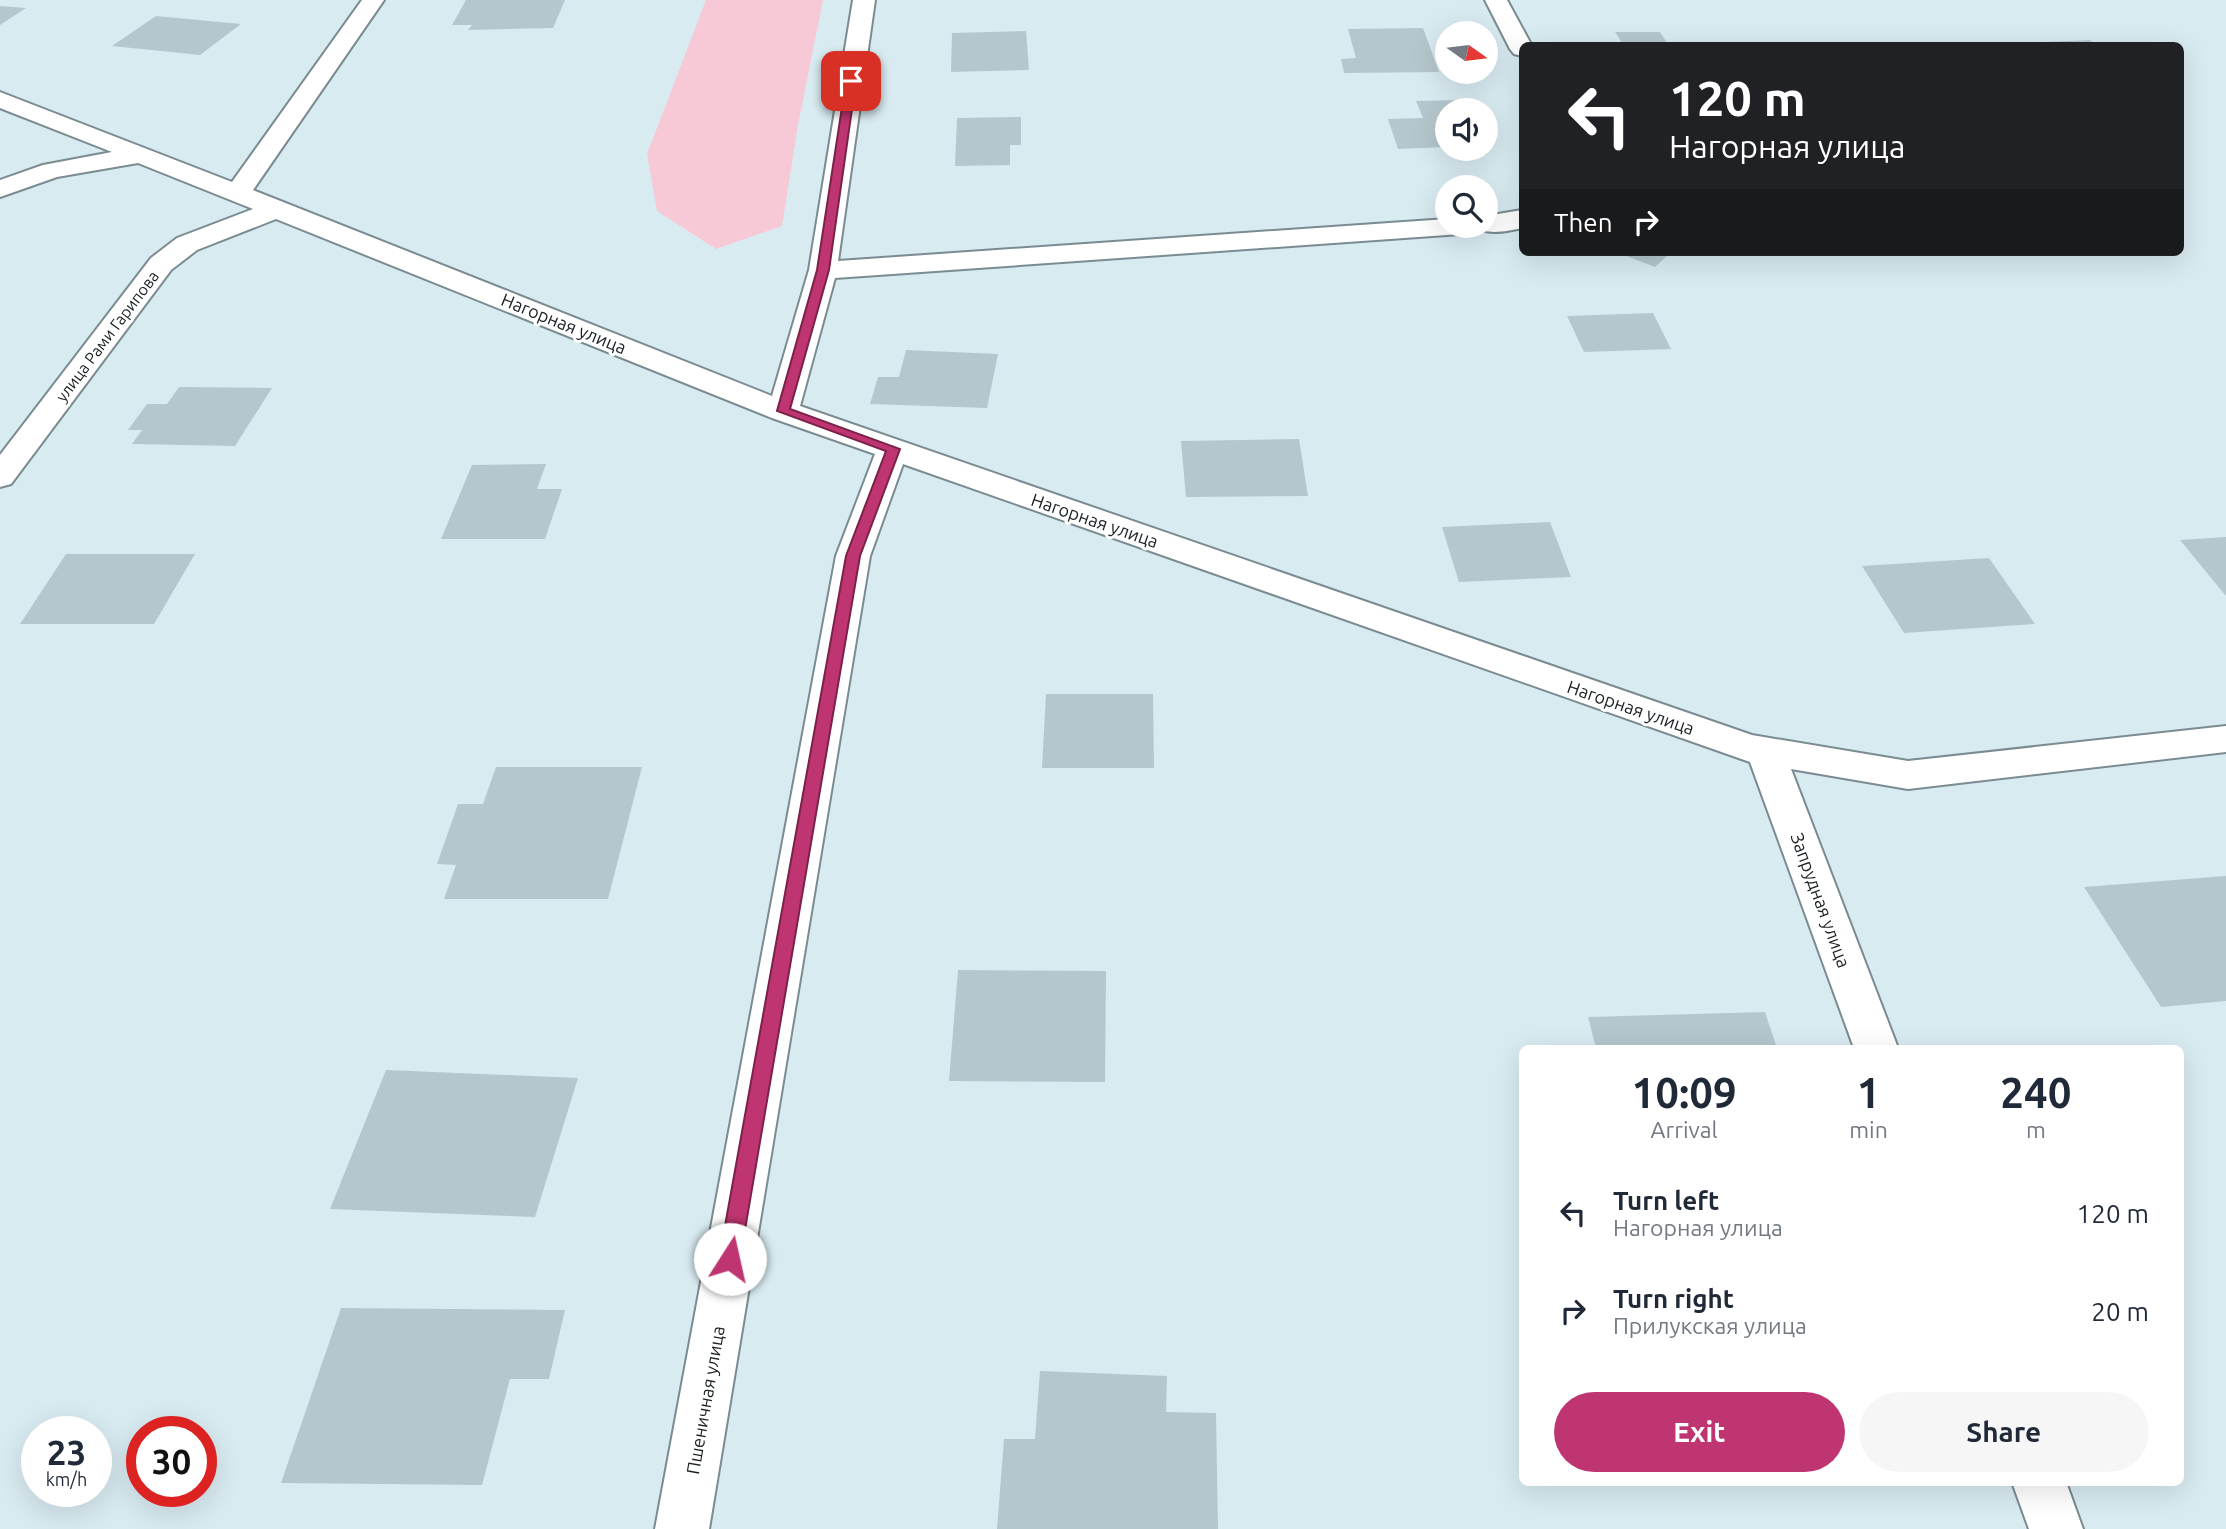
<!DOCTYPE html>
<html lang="en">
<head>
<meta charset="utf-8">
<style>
  :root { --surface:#fff; --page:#f6f6f7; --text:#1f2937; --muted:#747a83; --accent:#be3571 }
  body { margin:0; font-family:Ubuntu,sans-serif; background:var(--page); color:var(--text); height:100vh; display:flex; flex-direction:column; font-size:26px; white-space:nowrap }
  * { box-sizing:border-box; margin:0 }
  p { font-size:23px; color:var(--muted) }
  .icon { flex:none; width:38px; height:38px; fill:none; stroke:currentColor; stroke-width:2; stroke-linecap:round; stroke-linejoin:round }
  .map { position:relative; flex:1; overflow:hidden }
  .sheet { position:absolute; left:1519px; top:1045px; width:665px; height:441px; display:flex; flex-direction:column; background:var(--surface); border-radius:10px; box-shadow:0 7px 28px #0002 }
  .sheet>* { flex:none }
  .guide { position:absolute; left:1519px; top:42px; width:665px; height:214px; border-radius:10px; box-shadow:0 7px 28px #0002; background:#202124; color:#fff; overflow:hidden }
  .needle { width:46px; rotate:104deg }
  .buttons { position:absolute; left:1435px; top:21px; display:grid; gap:14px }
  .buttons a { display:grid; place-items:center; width:63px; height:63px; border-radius:50%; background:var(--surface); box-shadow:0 7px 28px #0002; font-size:35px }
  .speed { position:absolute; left:21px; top:1416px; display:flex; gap:14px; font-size:35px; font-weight:700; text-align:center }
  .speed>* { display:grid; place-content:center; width:91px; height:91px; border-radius:50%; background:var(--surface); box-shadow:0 7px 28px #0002; line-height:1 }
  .speed small { font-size:18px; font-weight:400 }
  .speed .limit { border:10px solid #d22; background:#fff; color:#111 }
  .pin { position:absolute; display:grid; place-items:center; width:60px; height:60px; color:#fff; margin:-30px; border-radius:14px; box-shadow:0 4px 10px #0006 }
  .me { position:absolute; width:77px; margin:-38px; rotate:10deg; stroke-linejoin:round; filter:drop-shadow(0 0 5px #0008) }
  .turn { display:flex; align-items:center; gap:24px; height:147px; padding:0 35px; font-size:32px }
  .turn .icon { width:91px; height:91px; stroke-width:2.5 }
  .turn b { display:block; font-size:49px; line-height:60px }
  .then { display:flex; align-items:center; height:66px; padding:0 35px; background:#0003; gap:14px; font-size:26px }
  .eta { display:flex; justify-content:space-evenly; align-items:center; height:119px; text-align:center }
  .eta b { font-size:42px; font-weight:700; line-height:49px }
  .cta { display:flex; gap:14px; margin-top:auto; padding:14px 35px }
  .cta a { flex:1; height:80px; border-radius:42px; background:var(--accent); color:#fff; font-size:28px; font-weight:700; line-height:80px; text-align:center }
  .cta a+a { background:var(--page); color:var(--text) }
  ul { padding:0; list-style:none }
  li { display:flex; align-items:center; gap:21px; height:98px; padding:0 35px }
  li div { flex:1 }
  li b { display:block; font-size:26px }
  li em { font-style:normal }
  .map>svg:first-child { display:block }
  .green { fill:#f7c9d7 }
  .building { fill:#b5c7ce }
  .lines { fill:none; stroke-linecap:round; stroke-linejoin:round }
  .minor-casing { stroke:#7a8b91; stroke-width:4 }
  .minor { fill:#fff; fill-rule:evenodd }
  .route { fill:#be3571; stroke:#7c2249; stroke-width:2 }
  .labels { text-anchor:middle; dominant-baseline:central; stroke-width:6; stroke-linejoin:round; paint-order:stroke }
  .far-street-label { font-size:16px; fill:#1a2023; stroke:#fff }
  .street-label { font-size:18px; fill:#1a2023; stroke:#fff }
</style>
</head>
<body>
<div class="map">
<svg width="2226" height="1529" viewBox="0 0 2226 1529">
  <rect width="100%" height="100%" fill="#d8ebf1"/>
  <path class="green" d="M 706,0 L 823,0 L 798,125 L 782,226 L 716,249 L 657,211 L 647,154 Z"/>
  <path class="building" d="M 466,0 L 565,0 L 553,28 L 468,30 L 472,25 L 452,25 Z
    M 0,6 L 26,8 L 0,25 Z
    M 156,16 L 241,24 L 200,55 L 112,46 Z
    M 1423,28 L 1439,72 L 1344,73 L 1341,59 L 1356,58 L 1348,29 Z
    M 1026,31 L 1029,70 L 951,72 L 952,33 Z
    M 1615,32 L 1660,32 L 1669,46 L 1600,46 L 1600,43 L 1622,43 Z
    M 2090,40 L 2097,46 L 2021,46 L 2020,43 Z
    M 1465,100 L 1469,110 L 1447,110 L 1447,147 L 1398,149 L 1388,119 L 1423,118 L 1416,101 Z
    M 1021,117 L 1021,145 L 1010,145 L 1010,165 L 955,166 L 957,118 Z
    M 1616,252 L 1671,252 L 1655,267 Z
    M 1653,313 L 1671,349 L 1584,352 L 1567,316 Z
    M 906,350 L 998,354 L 987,408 L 870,404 L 878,377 L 899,377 Z
    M 179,387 L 272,388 L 235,446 L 132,444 L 142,430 L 128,430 L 147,404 L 167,404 Z
    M 1299,439 L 1308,496 L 1186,497 L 1181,441 Z
    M 546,464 L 537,489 L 562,489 L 545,539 L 441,539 L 472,465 Z
    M 1550,522 L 1571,577 L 1459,582 L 1442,527 Z
    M 2226,537 L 2226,596 L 2180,540 Z
    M 66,554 L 195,554 L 154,624 L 20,624 Z
    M 1989,558 L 2035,624 L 1904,633 L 1862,566 Z
    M 1046,694 L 1153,694 L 1154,768 L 1042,768 Z
    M 496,767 L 642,767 L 608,899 L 444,899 L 456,865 L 437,864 L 458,804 L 483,804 Z
    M 2226,876 L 2226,1001 L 2161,1007 L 2084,887 Z
    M 958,970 L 1106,971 L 1105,1082 L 949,1081 Z
    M 1765,1012 L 1777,1048 L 1596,1048 L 1588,1017 Z
    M 386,1070 L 578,1078 L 535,1217 L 330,1209 Z
    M 341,1308 L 565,1310 L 549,1379 L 510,1379 L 482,1485 L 281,1483 Z
    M 1040,1371 L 1167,1376 L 1166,1412 L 1216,1413 L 1218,1529 L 997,1529 L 1004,1439 L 1035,1439 Z"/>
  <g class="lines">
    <g class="minor-casing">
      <path id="minor" d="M 362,0 L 384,0 L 253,190 L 772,396 L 809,270 L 853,0 L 875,0 L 838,261 L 1447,219 L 1447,226 L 1486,226 L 1486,216 L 1522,210 L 1522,228 C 1508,231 1486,236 1474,226 L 1471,232 L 1461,234 L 835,278 L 800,406 L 1752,735 L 1908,761 L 2226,726 L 2226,752 L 1908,789 L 1791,769 L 1898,1048 L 1854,1048 L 1750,762 L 903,464 L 870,556 L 709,1529 L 655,1529 L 836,556 L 875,454 L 772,418 L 276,219 L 197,250 L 171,270 L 11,484 L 0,487 L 0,455 L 151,258 L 177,238 L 253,209 L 138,163 L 57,177 L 0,197 L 0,180 L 43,165 L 112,152 L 0,108 L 0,92 L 232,182 Z
        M 1485,0 L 1507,0 L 1532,46 L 1522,46 L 1522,56 L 1514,54 L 1510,49 Z
        M 2012,1482 L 2066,1482 L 2083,1529 L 2029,1529 Z"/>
    </g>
    <use href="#minor" class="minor"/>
  </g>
  <path class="route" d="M 851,78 L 856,81 L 829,270 L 790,409 L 900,449 L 860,556 L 740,1259 L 737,1265 L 730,1268 L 722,1265 L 719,1259 L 846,556 L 886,451 L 777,411 L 817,270 L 846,81 Z"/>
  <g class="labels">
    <g class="far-street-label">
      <text transform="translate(107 336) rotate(-53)">улица Рами Гарипова</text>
    </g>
    <g class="street-label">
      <text transform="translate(564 323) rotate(22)">Нагорная улица</text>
      <text transform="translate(1095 520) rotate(19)">Нагорная улица</text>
      <text transform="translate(1631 707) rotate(19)">Нагорная улица</text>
      <text transform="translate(1821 900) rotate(70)">Запрудная улица</text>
      <text transform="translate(705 1400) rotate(-80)">Пшеничная улица</text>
    </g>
  </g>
</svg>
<div class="buttons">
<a><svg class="needle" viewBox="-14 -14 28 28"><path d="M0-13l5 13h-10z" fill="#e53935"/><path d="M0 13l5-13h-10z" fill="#747a83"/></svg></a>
<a><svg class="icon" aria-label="sound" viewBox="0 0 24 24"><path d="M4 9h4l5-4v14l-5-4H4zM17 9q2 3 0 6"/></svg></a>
<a><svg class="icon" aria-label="search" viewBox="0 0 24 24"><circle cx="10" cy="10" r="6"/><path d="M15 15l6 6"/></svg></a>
</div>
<div class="speed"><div>23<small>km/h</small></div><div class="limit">30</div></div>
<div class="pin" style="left:851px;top:81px;background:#d93025"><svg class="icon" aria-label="arrive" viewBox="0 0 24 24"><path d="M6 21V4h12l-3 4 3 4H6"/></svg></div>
<svg class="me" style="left:730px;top:1259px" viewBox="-20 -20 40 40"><circle r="19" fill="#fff"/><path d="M0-13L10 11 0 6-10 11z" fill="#be3571"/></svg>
<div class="guide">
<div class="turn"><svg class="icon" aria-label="left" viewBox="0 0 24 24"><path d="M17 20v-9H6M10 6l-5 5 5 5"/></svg><div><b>120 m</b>Нагорная улица</div></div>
<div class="then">Then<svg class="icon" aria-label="right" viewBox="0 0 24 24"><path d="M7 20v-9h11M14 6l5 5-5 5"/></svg></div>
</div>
<section class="sheet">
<div class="eta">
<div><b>10:09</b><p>Arrival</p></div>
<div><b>1</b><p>min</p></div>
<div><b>240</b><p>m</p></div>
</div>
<ul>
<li><svg class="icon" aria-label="left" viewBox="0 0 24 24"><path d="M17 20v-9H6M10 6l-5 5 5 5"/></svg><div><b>Turn left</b><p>Нагорная улица</p></div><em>120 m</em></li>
<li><svg class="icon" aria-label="right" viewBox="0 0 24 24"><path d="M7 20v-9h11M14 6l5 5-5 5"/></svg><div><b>Turn right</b><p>Прилукская улица</p></div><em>20 m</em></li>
</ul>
<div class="cta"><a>Exit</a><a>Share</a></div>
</section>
</div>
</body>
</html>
